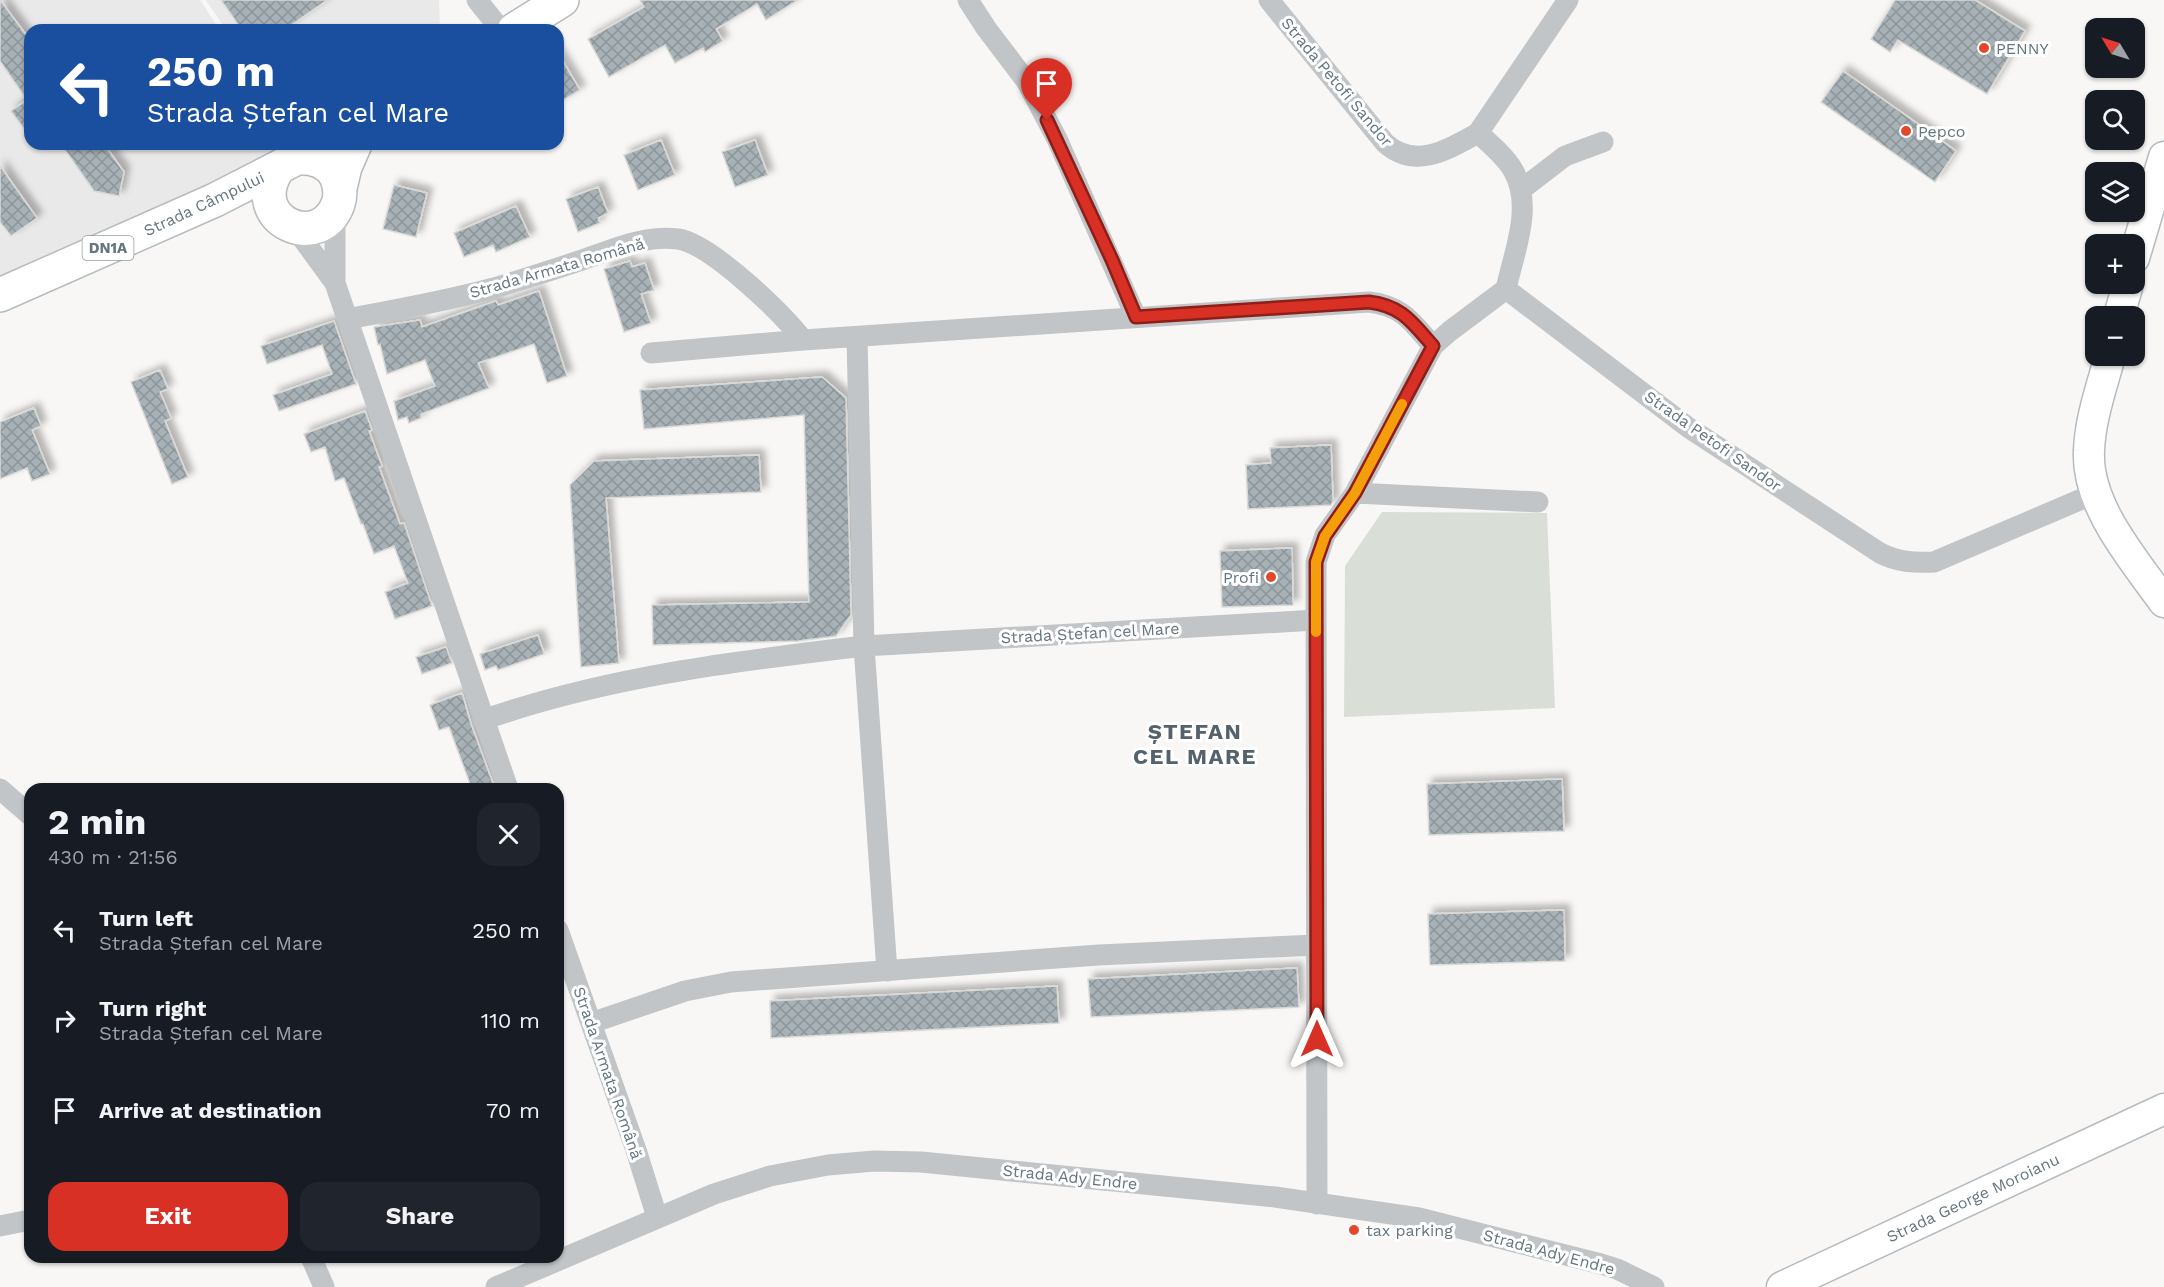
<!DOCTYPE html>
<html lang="en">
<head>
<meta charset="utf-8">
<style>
  :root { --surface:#171b24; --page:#20242c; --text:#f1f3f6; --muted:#9ea1a6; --accent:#d93025 }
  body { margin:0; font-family:"Work Sans",sans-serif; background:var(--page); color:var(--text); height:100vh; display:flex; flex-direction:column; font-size:22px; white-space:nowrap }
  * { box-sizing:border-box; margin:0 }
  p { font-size:20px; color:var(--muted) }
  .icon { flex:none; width:33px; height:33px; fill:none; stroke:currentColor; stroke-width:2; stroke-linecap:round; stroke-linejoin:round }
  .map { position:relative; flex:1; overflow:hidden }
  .sheet { position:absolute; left:24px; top:783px; width:540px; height:480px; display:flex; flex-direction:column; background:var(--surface); border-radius:18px; box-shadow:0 2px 4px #0004 }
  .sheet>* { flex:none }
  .banner { position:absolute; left:24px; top:24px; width:540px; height:126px; border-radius:18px; box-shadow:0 2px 4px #0004; background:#1a4fa0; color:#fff; overflow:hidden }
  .needle { width:39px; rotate:308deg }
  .tools { position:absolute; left:2085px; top:18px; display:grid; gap:12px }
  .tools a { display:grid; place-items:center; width:60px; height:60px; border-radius:12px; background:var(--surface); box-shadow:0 2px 4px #0004; font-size:30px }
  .pin { position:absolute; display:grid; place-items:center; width:51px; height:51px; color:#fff; margin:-62px -26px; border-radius:50% 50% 50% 0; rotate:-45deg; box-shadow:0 0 6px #0007 }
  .pin .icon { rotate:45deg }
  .me { position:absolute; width:66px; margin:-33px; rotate:0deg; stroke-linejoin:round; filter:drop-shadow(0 0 4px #0008) }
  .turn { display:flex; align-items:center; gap:21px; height:126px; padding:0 24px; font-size:27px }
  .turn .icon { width:78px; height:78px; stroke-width:2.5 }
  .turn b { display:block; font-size:42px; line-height:51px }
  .round { display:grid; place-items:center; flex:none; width:63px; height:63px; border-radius:18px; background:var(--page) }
  .summary { display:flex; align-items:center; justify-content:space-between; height:102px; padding:0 24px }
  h1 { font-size:36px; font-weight:700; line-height:45px }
  .action { display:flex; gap:12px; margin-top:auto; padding:12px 24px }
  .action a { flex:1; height:69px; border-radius:18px; background:var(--accent); color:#fff; font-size:24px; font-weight:700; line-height:69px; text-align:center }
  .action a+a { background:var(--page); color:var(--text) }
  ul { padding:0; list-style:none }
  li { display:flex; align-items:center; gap:18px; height:90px; padding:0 24px }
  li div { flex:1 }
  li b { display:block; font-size:22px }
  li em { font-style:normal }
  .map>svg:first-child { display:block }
  .built { fill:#e8e9e8 }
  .park { fill:#d9dfd6 }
  .building { fill:url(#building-cross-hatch); stroke:#d9d9d7; stroke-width:1.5; filter:url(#shadow) }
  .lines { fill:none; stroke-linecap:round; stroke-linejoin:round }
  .secondary-casing { stroke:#b5bbbf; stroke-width:33 }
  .primary-casing { stroke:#b6bbbe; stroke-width:36 }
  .minor { stroke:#c1c5c8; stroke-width:21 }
  .secondary { stroke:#fff; stroke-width:30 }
  .primary { stroke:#fff; stroke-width:33 }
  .route-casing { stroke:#8d1f18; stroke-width:15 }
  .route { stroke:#d93025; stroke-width:10 }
  .slow { stroke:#f59e0b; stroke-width:10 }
  .poi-dot { fill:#e2482a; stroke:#fff; stroke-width:2 }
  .labels { text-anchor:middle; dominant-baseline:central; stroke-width:6; stroke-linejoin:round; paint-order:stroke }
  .shield { fill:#fff; stroke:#929ea5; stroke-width:1.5 }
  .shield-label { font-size:15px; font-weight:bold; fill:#63757f }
  .poi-label { font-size:16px; fill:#63757f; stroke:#fff; text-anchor:start }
  .street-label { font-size:16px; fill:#63757f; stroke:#fff }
  .district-label { font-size:22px; font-weight:bold; letter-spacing:1.5px; fill:#55626b; stroke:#fff }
</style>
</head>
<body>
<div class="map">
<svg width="2164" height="1287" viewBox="0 0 2164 1287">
  <defs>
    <pattern id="building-cross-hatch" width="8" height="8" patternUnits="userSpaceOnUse" patternTransform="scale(1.5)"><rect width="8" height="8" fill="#a7b1b6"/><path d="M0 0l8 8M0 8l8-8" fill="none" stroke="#8c9599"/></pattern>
    <filter id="shadow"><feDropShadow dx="5.5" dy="-5.5" stdDeviation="3" flood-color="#0004"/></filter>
  </defs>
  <rect width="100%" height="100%" fill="#f8f7f5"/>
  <path class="built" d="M 0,0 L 200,0 L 220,30 L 30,30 L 30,144 L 298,144 L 164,209 L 0,280 Z
    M 206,0 L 439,0 L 440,30 L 226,30 Z"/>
  <path class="park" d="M 1382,512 L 1547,513 L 1555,708 L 1344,717 L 1345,566 Z"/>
  <path class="building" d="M 0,0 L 30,40 L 30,137 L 11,111 L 27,100 L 0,61 Z
    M 221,0 L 327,0 L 284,30 L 242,30 Z
    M 640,0 L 798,0 L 766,20 L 757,4 L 716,29 L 723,41 L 705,52 L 703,48 L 675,63 L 665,45 L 609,77 L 588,39 L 644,7 Z
    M 1895,0 L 1975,0 L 2025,31 L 1987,94 L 1898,40 L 1890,52 L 1871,39 Z
    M 558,53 L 580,90 L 558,103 Z
    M 1843,71 L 1956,151 L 1935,182 L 1821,102 Z
    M 661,140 L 675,175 L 638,190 L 624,155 Z
    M 755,140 L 768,175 L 735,187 L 722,152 Z
    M 61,144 L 104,144 L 124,172 L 119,196 L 94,191 Z
    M 0,166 L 37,218 L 11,236 L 0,222 Z
    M 394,185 L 427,193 L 416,237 L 383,229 Z
    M 598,187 L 608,213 L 598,218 L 600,223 L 578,232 L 566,199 Z
    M 516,206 L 530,237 L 496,252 L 493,245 L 464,257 L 454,233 Z
    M 630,261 L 632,267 L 645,263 L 654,290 L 641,294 L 651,323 L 624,332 L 604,269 Z
    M 539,291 L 567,376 L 547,383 L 534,344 L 478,363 L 489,388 L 421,414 L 421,418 L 409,423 L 407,417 L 398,420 L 394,401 L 435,386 L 425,360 L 387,374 L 380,344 L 378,345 L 374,327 L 420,320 L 422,327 L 496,301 L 498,305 Z
    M 334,321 L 356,384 L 279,411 L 273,395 L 332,374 L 322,345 L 267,364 L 261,346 Z
    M 160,370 L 168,389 L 160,392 L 171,418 L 165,421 L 188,477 L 172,484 L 131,382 Z
    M 822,377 L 846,398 L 851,615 L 836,636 L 798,641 L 653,645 L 652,605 L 809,602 L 804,415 L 644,429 L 640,390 Z
    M 34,408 L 41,426 L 32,430 L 50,474 L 32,481 L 27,468 L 0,479 L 0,422 Z
    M 365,411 L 372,430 L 369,431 L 382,466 L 379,467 L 400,524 L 404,523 L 432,606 L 395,619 L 385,592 L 408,583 L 394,546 L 374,554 L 363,524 L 361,524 L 344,478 L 335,481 L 325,447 L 311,452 L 304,434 Z
    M 1331,445 L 1333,501 L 1331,505 L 1248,509 L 1246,465 L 1271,463 L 1270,448 Z
    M 759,455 L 761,492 L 606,498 L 619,663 L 581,667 L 570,485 L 594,461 Z
    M 1292,548 L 1293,605 L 1222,607 L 1220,551 Z
    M 538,635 L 544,654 L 498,670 L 496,666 L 485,670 L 480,654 Z
    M 446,647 L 452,663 L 422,674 L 416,657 Z
    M 462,693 L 471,724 L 495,789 L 472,789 L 449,727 L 439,730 L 430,705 Z
    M 1562,779 L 1564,831 L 1429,835 L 1427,784 Z
    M 1564,910 L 1565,961 L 1430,965 L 1428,914 Z
    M 1297,968 L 1299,1007 L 1091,1017 L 1088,979 Z
    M 1057,986 L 1059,1023 L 771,1038 L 770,1001 Z"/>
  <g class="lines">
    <g class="secondary-casing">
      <path id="secondary" d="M 2134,258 L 2164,157
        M 2119,316 L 2128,284
        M 2110,356 C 2102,386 2090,419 2089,451 C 2086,505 2134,560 2164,602
        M 1782,1287 L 2164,1109"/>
    </g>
    <g class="primary-casing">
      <path id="primary" d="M 514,30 L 562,0
        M 277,170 C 245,221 320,253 338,204 C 341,195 340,185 336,176 C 328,161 313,157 296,158
        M 340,188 L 345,167 L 355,144
        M 0,295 L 215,200 L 324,144"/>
    </g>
    <path class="minor" d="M 477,0 L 501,30
      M 968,0 L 986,28 L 1027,82 L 1057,139 L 1136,317
      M 1269,0 L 1385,143 C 1415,170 1447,150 1478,133
      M 1522,189 L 1565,156 L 1603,142
      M 335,211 L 335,283 L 508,789
      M 294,227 L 335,283
      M 1506,289 L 1689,428 L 1880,553 C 1898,562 1913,563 1934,562 L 2096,493
      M 1506,289 C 1514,252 1534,206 1513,170 C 1505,156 1490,144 1478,133 L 1568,0
      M 347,319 C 396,310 446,301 494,288 C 521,280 549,271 576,262 C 607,252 644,234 678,239 C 711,244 782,313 803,340
      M 857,337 L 864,646 L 887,971
      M 651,353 L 803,340 L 1369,302 C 1403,306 1412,322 1433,346
      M 1355,493 L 1538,502
      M 483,720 C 605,677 736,661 864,646 L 1316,620
      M 0,789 L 30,815
      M 558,930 L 636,1150 L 657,1217
      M 591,1023 L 685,991 L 731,982 L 1099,955 L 1316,945
      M 1317,1204 L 1316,562 L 1325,535 L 1355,493 L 1433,346 L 1450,331 L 1506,289
      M 0,1226 L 30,1220
      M 311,1257 L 324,1287
      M 496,1287 L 714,1194 L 770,1176 L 828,1165 L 874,1161 L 921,1162 L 1275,1197 L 1419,1218 L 1601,1264 L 1617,1269 L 1654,1287"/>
    <use href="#secondary" class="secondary"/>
    <use href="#primary" class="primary"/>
  </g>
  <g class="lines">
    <g class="route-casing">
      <path id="route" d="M 1047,120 L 1112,260 L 1136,317 L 1369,302 C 1402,306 1412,322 1433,346 L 1355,493 L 1325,536 L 1316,562 L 1317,1039"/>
    </g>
    <use href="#route" class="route"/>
    <path class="slow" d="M 1316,632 L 1316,562 L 1325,536 L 1355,493 L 1402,404"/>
  </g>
  <g class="poi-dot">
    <circle cx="1984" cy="48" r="6"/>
    <circle cx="1906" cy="131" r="6"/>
    <circle cx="1271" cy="577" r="6"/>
    <circle cx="1354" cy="1230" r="6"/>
  </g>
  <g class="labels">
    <rect class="shield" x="82.5" y="236" width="51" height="24" rx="4.5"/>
    <g class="shield-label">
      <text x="108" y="248">DN1A</text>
    </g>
    <g class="poi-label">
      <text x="1996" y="48">PENNY</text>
      <text x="1918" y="131">Pepco</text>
      <text x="1259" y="577" text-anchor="end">Profi</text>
      <text x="1366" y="1230">tax parking</text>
    </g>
    <g class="street-label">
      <text transform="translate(1337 82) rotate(50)">Strada Petofi Sandor</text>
      <text transform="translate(204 204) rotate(-25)">Strada Câmpului</text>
      <text transform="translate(557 268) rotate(-16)">Strada Armata Română</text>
      <text transform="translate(1713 441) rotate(35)">Strada Petofi Sandor</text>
      <text transform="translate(1090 633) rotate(-3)">Strada Ștefan cel Mare</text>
      <text transform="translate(608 1073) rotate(71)">Strada Armata Română</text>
      <text transform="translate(1070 1177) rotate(6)">Strada Ady Endre</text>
      <text transform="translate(1973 1198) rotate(-25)">Strada George Moroianu</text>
      <text transform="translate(1549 1252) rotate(15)">Strada Ady Endre</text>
    </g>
    <g class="district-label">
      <text x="1195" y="731">ȘTEFAN<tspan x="1195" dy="25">CEL MARE</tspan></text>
    </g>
  </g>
</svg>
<div class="tools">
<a><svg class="needle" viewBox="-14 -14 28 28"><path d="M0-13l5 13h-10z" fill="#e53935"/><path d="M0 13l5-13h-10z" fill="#9ea1a6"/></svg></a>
<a><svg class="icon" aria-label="search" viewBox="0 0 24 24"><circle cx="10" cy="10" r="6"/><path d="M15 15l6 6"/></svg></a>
<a><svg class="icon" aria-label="layers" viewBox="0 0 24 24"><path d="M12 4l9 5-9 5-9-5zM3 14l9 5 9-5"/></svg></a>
<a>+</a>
<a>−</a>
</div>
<div class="pin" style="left:1047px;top:120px;background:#d93025"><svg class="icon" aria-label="arrive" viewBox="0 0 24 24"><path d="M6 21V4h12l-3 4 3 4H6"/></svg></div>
<svg class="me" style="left:1317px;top:1039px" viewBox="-20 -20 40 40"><path d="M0-17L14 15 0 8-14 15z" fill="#d93025" stroke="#fff" stroke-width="4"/></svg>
<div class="banner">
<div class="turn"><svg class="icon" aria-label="left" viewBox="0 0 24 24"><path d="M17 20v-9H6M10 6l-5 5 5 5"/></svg><div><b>250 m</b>Strada Ștefan cel Mare</div></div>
</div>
<section class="sheet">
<div class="summary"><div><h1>2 min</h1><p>430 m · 21:56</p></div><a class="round"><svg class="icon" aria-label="close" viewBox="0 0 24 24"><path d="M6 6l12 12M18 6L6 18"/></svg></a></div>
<ul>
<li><svg class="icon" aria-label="left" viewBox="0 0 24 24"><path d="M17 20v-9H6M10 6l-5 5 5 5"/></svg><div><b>Turn left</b><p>Strada Ștefan cel Mare</p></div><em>250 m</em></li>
<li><svg class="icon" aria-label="right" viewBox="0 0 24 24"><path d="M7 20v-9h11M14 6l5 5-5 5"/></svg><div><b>Turn right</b><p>Strada Ștefan cel Mare</p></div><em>110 m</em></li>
<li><svg class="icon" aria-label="arrive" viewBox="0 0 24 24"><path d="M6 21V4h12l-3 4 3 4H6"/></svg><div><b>Arrive at destination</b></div><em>70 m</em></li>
</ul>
<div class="action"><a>Exit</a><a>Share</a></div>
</section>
</div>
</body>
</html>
